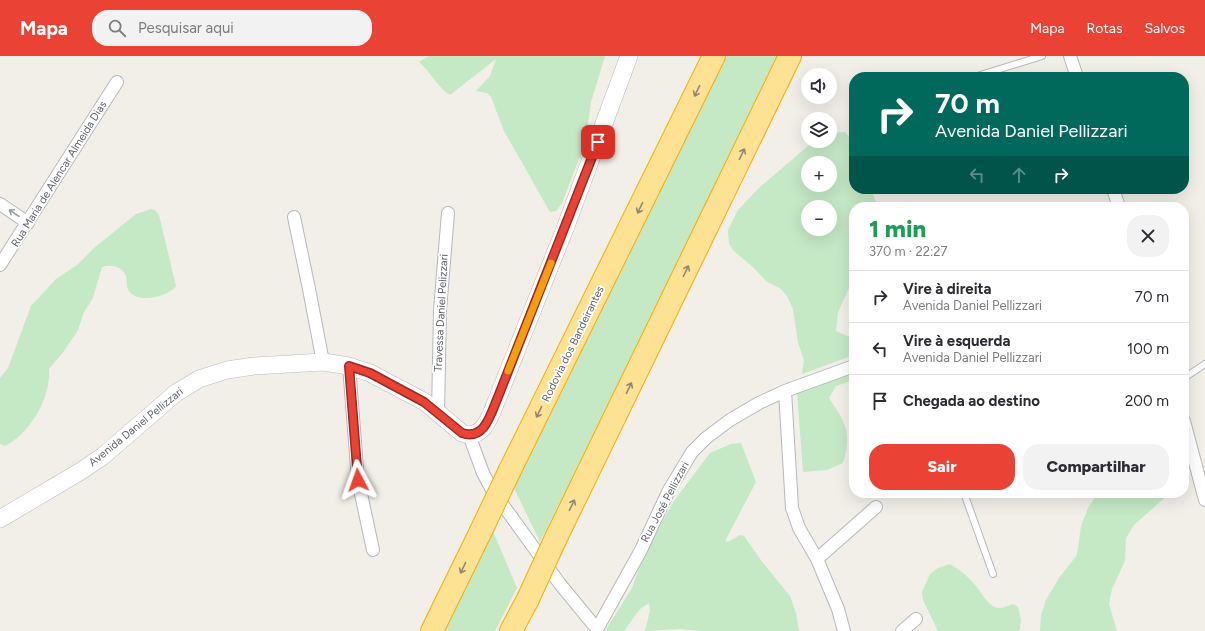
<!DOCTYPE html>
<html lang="pt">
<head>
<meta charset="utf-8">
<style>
  :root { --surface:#fff; --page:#f2f2f3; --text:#2b2b33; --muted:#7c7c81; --line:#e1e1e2; --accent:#ea4335 }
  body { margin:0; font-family:Figtree,sans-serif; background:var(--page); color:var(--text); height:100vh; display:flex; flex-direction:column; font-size:15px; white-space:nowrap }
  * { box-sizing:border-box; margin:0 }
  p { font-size:13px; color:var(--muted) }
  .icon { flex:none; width:22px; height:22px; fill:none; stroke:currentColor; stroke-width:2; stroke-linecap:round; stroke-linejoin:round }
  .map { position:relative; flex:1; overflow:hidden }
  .panel { position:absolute; left:849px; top:146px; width:340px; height:296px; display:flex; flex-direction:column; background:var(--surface); border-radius:16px; box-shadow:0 4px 16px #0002 }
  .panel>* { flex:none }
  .top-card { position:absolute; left:849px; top:16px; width:340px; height:122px; border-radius:16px; box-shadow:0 4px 16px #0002; background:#00695c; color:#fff; overflow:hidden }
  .tools { position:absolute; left:801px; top:12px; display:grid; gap:8px }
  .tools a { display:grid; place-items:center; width:36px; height:36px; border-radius:50%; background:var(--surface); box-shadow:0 4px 16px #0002; font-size:20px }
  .pin { position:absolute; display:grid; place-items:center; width:34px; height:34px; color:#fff; margin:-17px; border-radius:8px; box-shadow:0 2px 6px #0006 }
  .me { position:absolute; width:44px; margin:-22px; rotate:356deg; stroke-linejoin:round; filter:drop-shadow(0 0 3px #0008) }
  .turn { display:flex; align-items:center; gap:14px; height:84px; padding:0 20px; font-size:18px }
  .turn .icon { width:52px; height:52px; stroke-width:2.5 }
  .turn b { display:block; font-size:28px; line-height:34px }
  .lanes { display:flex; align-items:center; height:38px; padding:0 20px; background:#0003; justify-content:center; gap:20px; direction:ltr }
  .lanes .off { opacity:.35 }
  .round { display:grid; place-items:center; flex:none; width:42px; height:42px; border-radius:16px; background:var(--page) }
  .head { display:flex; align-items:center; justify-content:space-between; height:68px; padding:0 20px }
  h1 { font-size:24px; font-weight:800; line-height:30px; color:#1e9e55 }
  .action { display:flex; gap:8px; margin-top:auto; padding:8px 20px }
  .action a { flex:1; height:46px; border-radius:16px; background:var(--accent); color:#fff; font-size:16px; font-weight:800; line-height:46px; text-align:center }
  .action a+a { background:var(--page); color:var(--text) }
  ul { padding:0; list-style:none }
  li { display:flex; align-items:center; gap:12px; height:52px; padding:0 20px; border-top:1px solid var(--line) }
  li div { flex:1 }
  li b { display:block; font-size:15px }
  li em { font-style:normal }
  header { display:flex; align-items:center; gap:24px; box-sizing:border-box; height:56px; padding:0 20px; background:var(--accent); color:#fff }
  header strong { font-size:19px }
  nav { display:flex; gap:22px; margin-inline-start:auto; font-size:14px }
  .search { width:280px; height:36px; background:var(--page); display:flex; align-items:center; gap:10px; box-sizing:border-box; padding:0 14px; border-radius:16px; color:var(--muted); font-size:15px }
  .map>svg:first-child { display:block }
  .green { fill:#c5e8c5; fill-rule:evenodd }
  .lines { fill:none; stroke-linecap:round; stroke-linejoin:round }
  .lane-casing { stroke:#b5b8bc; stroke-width:8 }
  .street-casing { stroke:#b5b8bc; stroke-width:14 }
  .secondary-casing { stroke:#b6babf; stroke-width:18 }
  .highway-casing { stroke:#f9ab00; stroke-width:24 }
  .lane { stroke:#fff; stroke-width:6 }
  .street { stroke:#fff; stroke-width:12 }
  .secondary { stroke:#fff; stroke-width:17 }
  .highway { stroke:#fde293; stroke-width:22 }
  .highway-bridge-casing { stroke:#f9ab00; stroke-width:24; stroke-linecap:butt }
  .highway-bridge { stroke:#fde293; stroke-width:22 }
  .oneway { stroke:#8e8975 }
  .oneway2 { stroke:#979a9d }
  .route-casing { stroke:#982c22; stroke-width:10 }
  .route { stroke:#ea4335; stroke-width:7 }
  .slow { stroke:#f59e0b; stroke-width:7 }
  .labels { text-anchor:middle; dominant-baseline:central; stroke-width:3.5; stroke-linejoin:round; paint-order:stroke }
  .street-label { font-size:11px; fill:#5f6368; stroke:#fff }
</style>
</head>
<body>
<header>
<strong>Mapa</strong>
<div class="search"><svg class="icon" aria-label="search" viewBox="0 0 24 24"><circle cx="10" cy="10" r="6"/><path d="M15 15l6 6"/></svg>Pesquisar aqui</div>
<nav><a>Mapa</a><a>Rotas</a><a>Salvos</a></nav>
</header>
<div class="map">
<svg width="1205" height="575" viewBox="0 0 1205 575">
  <rect width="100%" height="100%" fill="#f1efe8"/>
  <path class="green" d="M 429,0 L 605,0 L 591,46 L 584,96 L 579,103 L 562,147 L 556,155 L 550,156 L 504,75 L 491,41 L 487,37 L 476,35 L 490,20 L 496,3 L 450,39 C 438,32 430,15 419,6 Z
    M 727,0 L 778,0 L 645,274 L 540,486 L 514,432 Z
    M 845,76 L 851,83 L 854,90 L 854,133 L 871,133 L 878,151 L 854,151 L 854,221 L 838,256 L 836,275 L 854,283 L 854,299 L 802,318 L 804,304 L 798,287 L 793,253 L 787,240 L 781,233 L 766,225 L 754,212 L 734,195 L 729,188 L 728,174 L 738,154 L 760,131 L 814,85 L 830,85 L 830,77 ZM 808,107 L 830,107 L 830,129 L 808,129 ZM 808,151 L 830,151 L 830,173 L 808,173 Z
    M 151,153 L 155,154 L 159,159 L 176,230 C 168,241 138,248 129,235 C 126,231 127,224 126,220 C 122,210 111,208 102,211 L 93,242 L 84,256 L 78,274 L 64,295 L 49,313 C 51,342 30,377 5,390 L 0,388 L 0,322 L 8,312 L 31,250 L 56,223 L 77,209 L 94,192 L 136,158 Z
    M 854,315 L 854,324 L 836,330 L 829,342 C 846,367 852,377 843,407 L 827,414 L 803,416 L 797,337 Z
    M 741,387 L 756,426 L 725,485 L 728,486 L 740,479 L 744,480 L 763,507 L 790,540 L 796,557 L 799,575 L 701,575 L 682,573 L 645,575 L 650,555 L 649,547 L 640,553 L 624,575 L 605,575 L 632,532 L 645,496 L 674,445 L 710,397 L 731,388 Z
    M 1098,437 L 1170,437 L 1134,469 L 1126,482 L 1125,505 L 1112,533 L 1109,548 L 1117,575 L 1040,575 L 1041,559 L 1046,544 L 1059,522 L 1077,499 L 1081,470 L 1088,452 Z
    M 493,475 L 517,532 L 495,575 L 445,575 Z
    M 950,508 C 960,514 968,520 976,530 C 982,537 986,547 995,551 C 1001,554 1007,550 1013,548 L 1018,551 L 1021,564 L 1020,573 L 1018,575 L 938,575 L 923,544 L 922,536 L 930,518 L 938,512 Z"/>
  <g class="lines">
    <g class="lane-casing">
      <path id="lane" d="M 974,21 L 1042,0
        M 1184,322 L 1205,308
        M 964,437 L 993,518"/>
    </g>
    <g class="street-casing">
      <path id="street" d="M 1070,0 L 1077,21
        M 1113,133 L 1119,151
        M 0,148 L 28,167
        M 294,161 L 309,233 L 323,306
        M 0,209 L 117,26
        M 349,310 L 358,424 L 373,494
        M 785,335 L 792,452 L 799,472 L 817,503 L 838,553 L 844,575
        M 438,357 L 440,254 L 448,157
        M 1184,365 L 1205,444
        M 469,379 L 483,417 L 492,434 L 560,528 L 597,573
        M 817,503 L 876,451
        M 596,575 L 641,494 L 669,434 L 692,396 L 706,382 L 730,364 L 759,347 L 785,335 L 854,310
        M 902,575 L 916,563"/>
    </g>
    <g class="secondary-casing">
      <path id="secondary" d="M 0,463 L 81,415 L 103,400 L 176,337 L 199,323 L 227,314 L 254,310 L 323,306 L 349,310 L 370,317 L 425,346 L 462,377 C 485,385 491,357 498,341 L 566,170 L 629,0"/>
    </g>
    <g class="highway-casing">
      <path id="highway" d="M 510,414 L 714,0
        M 555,484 L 790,0
        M 432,575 L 480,477
        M 511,575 L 528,543"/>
    </g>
    <use href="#lane" class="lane"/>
    <use href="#street" class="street"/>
    <use href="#secondary" class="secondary"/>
    <use href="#highway" class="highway"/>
    <g class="highway-bridge-casing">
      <path id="highway-bridge" d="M 480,477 L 510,414
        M 528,543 L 555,484"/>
    </g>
    <use href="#highway-bridge" class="highway-bridge"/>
  </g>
  <defs><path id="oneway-shaft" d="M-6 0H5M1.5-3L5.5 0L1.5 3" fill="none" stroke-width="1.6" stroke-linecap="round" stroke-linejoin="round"/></defs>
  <g class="oneway">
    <use href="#oneway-shaft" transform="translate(697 35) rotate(116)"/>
    <use href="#oneway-shaft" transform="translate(742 98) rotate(-64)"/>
    <use href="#oneway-shaft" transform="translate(640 152) rotate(116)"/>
    <use href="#oneway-shaft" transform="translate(686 215) rotate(-64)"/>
    <use href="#oneway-shaft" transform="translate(629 332) rotate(-64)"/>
    <use href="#oneway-shaft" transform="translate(539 356) rotate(116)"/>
    <use href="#oneway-shaft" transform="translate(572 449) rotate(-64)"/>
    <use href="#oneway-shaft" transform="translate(463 512) rotate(116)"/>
  </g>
  <use class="oneway2" href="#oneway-shaft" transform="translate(14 157) rotate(-146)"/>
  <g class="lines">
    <g class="route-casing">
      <path id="route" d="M 358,424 L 349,310 L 370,317 L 424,346 L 462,377 C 485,385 491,357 498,341 L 598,86"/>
    </g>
    <use href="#route" class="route"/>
    <path class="slow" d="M 508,315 L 551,207"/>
  </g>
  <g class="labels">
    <g class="street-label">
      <text transform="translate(59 118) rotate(-58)">Rua Maria de Alencar Almeida Dias</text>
      <text transform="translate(441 257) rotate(-87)">Travessa Daniel Pelizzari</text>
      <text transform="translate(573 288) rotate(-64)">Rodovia dos Bandeirantes</text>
      <text transform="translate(136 371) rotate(-39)">Avenida Daniel Pellizzari</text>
      <text transform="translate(665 446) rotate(-62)">Rua José Pellizzari</text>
    </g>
  </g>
</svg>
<div class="tools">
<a><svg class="icon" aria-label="sound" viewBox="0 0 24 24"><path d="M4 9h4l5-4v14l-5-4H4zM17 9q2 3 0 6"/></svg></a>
<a><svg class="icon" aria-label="layers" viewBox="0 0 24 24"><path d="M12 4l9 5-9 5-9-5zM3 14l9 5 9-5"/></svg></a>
<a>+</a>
<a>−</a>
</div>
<div class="pin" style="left:598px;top:86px;background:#d93025"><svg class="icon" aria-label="arrive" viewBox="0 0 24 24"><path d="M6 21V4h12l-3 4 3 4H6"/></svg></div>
<svg class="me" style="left:358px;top:424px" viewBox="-20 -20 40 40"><path d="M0-17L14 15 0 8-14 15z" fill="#ea4335" stroke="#fff" stroke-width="4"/></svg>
<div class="top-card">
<div class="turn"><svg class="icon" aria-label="right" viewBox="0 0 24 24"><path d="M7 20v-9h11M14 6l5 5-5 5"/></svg><div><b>70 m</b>Avenida Daniel Pellizzari</div></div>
<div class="lanes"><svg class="icon off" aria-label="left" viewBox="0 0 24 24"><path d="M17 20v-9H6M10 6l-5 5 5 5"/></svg><svg class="icon off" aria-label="ahead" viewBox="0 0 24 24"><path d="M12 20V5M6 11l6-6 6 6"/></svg><svg class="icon" aria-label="right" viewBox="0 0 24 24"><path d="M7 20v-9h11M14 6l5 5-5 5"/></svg></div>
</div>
<section class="panel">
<div class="head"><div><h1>1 min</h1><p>370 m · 22:27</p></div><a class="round"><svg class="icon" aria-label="close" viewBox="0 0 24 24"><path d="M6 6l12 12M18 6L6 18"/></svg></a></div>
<ul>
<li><svg class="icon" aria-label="right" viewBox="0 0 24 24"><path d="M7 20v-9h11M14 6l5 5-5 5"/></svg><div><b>Vire à direita</b><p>Avenida Daniel Pellizzari</p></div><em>70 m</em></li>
<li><svg class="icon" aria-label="left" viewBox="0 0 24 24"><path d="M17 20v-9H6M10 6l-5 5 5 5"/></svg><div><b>Vire à esquerda</b><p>Avenida Daniel Pellizzari</p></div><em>100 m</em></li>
<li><svg class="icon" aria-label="arrive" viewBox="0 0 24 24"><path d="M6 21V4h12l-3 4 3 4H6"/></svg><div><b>Chegada ao destino</b></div><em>200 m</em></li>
</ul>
<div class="action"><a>Sair</a><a>Compartilhar</a></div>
</section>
</div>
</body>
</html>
